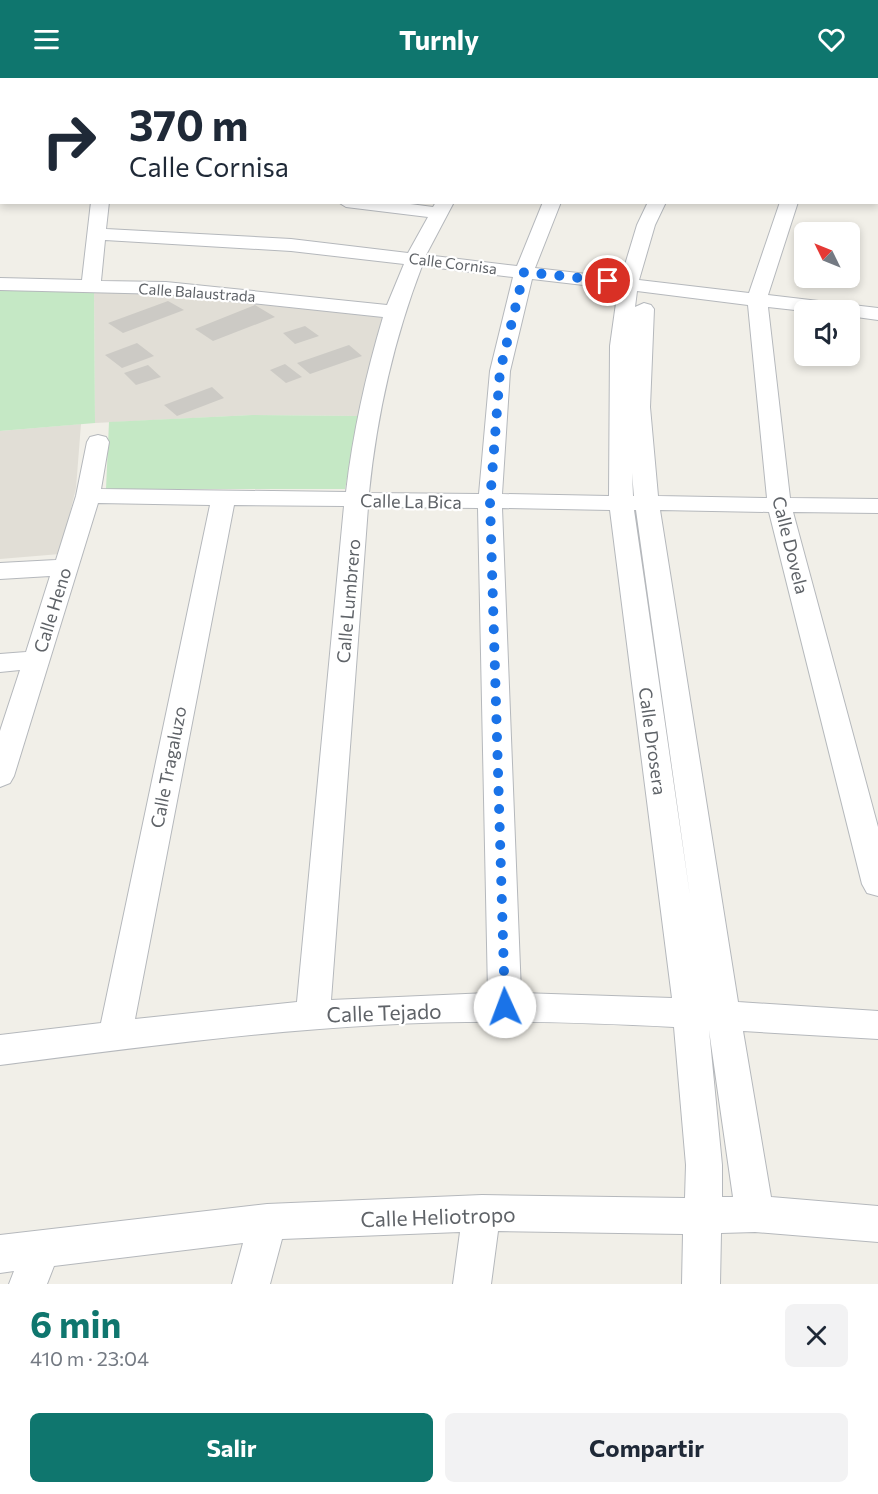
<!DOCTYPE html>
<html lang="es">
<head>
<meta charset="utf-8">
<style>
  :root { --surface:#fff; --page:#f2f2f3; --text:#1f2937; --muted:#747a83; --accent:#0f766e }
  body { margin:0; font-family:Commissioner,sans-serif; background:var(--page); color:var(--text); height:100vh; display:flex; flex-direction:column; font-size:22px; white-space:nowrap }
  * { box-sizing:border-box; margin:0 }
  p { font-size:20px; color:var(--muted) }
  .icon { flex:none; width:33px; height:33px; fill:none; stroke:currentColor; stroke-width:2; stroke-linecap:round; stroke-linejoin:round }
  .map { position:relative; height:1206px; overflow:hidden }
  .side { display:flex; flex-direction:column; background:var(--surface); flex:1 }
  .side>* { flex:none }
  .guide { position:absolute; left:0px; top:0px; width:879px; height:126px; box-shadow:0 3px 9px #0003; background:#fff; color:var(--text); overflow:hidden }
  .needle { width:39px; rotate:313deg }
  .controls { position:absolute; left:794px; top:144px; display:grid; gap:12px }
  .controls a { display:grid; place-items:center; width:66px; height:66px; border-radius:9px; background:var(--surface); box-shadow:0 3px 9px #0003; font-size:30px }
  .pin { position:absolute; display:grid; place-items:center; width:51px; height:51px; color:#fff; margin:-26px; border:3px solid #fff; border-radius:50%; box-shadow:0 2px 6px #0007 }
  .me { position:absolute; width:66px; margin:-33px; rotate:358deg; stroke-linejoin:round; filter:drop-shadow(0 0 4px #0008) }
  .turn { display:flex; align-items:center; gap:21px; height:126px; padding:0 30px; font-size:27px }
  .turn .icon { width:78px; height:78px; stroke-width:2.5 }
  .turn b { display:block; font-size:42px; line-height:51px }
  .round { display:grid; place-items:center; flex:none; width:63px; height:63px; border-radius:9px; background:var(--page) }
  .head { display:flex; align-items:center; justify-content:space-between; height:102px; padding:0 30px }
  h1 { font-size:36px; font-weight:700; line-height:45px; color:var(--accent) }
  .button { display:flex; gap:12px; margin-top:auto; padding:12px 30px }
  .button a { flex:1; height:69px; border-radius:9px; background:var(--accent); color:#fff; font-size:24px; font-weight:700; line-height:69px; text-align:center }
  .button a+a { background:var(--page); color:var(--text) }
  header { display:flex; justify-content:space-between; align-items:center; height:78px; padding:0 30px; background:var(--accent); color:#fff; font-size:27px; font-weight:700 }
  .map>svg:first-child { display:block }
  .education { fill:#e1ded6 }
  .green { fill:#c5e8c5 }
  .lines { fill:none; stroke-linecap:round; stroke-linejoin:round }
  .stream { stroke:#aadaff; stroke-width:4.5 }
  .building { fill:#cccac5 }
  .minor-casing { stroke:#b5b8bc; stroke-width:2 }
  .major-casing { stroke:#f2c960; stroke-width:2 }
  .minor { fill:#fff; fill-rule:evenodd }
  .major { fill:#fff2af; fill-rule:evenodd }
  .route { stroke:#1a73e8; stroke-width:10; stroke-dasharray:0 18 }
  .labels { text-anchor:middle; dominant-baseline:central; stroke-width:4.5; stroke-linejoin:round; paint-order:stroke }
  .far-street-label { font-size:15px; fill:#5f6368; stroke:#fff }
  .street-label { font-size:18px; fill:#5f6368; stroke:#fff }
  .near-street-label { font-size:21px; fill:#5f6368; stroke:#fff }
</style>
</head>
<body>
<header><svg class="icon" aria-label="menu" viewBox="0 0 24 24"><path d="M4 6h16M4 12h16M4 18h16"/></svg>Turnly<svg class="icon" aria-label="heart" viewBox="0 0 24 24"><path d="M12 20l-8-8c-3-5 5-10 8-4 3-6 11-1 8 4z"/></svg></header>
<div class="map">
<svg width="878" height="1206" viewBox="0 0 878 1206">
  <rect width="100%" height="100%" fill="#f1efe8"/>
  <path class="education" d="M 94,211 L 158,212 L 385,239 L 359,338 L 252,337 L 95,345 Z
    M 81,346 L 76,410 L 60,476 L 0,481 L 0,353 Z"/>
  <path class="green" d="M 94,211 L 95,345 L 0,353 L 0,212 Z
    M 252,337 L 359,338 L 345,411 L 106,411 L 109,344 Z"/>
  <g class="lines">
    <path class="stream" d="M 466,0 L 482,2"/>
  </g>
  <path class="building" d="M 168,223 L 184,232 L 123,255 L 108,245 Z
    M 255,227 L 275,239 L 213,263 L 195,251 Z
    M 305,248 L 319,258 L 295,266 L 283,255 Z
    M 137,265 L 154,278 L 122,290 L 105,277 Z
    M 349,267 L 362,278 L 310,296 L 297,285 Z
    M 285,286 L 302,299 L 286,305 L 270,292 Z
    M 148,287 L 161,299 L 136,307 L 124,295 Z
    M 212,309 L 224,320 L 177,338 L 164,327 Z"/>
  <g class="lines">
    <g class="minor-casing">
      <path id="minor" d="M 12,0 L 28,0 L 12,2 Z
        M 101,0 L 117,0 L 101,2 Z
        M 583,0 L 615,0 L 616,2 L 584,2 Z
        M 749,0 L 765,0 L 748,2 Z
        M 857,0 L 878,0 L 878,5 L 878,2 Z
        M 0,101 L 2,101 L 0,118 Z
        M 91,124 L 109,124 L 106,151 L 291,161 L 408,175 L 428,139 L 346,129 L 338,124 L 395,124 L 433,129 L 436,124 L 454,124 L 426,177 L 517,188 L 543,124 L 561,124 L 535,190 L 621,200 L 637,147 L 648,124 L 666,124 L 655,147 L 639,202 L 749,215 L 780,124 L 798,124 L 768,217 L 878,230 L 878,242 L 849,238 L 849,232 L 804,233 L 768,229 L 790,420 L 878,421 L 878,435 L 793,434 L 878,749 L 878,818 L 867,815 L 862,806 L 769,434 L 660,432 L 738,924 L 878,933 L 878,961 L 743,953 L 771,1119 L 878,1128 L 878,1164 L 755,1154 L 721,1155 L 720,1206 L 682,1206 L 683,1156 L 498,1153 L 491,1206 L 453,1206 L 460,1154 L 282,1161 L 270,1206 L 232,1206 L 243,1165 L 54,1188 L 47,1206 L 9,1206 L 14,1193 L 0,1195 L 0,1157 L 267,1126 L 482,1117 L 685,1120 L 686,1087 L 674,949 C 576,944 478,941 379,947 C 252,954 126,971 0,987 L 0,957 L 101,945 L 210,427 L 98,425 L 14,698 L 10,705 L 0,709 L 0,653 L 20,592 L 0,594 L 0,576 L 26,574 L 50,498 L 0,501 L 0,485 L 56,482 L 76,418 L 87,364 L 90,359 L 98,357 L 106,359 L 109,364 L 101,411 L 346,414 C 353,354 366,296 383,239 L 166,216 L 0,212 L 0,200 L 82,202 ZM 105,162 L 291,173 L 404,186 L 387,227 L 166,204 L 101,203 ZM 422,188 L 513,199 L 490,293 L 479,416 L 369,415 C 377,336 394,261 422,188 ZM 532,201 L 618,211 L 610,268 L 609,418 L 502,416 L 510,293 ZM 637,213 L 748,227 L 767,420 L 658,418 L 650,329 L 654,231 L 651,227 L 644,225 L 635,229 ZM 632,395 L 634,418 L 633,418 ZM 234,427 L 344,428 L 297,924 L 135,941 ZM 368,429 L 478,430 L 488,915 L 331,922 ZM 502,430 L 610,432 L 672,920 L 521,915 ZM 634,432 L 636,432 L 690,818 ZM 709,952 L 733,1119 L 722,1119 L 722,1087 Z"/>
    </g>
    <g class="major-casing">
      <path id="major" d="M 267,0 L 313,0 L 314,2 L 268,2 Z"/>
    </g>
    <use href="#minor" class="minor"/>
    <use href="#major" class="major"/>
  </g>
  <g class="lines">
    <path class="route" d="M 505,929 L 490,424 L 500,293 L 524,194 L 608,203"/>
  </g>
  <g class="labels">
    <g class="far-street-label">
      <text transform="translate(453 185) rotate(7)">Calle Cornisa</text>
      <text transform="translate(197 214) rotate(4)">Calle Balaustrada</text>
    </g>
    <g class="street-label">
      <text transform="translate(411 423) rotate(1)">Calle La Bica</text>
      <text transform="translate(791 467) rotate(76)">Calle Dovela</text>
      <text transform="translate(348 523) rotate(-85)">Calle Lumbrero</text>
      <text transform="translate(52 532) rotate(-73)">Calle Heno</text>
      <text transform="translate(653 663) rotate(82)">Calle Drosera</text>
      <text transform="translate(168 689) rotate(-79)">Calle Tragaluzo</text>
    </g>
    <g class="near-street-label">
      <text transform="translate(384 934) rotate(-2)">Calle Tejado</text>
      <text transform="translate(438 1138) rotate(-2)">Calle Heliotropo</text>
    </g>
  </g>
</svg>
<div class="controls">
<a><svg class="needle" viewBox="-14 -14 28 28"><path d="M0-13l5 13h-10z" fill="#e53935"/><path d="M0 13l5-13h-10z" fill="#747a83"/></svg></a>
<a><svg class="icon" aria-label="sound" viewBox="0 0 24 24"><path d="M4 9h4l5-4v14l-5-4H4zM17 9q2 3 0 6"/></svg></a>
</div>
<div class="pin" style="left:608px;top:203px;background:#d93025"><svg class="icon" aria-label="arrive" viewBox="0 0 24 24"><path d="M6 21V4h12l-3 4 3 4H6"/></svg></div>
<svg class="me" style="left:505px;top:929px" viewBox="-20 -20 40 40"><circle r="19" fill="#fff"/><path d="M0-13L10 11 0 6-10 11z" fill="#1a73e8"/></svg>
<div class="guide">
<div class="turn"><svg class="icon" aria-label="right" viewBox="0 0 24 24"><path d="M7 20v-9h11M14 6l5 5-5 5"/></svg><div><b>370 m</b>Calle Cornisa</div></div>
</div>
</div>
<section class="side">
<div class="head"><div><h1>6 min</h1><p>410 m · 23:04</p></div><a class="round"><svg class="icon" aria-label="close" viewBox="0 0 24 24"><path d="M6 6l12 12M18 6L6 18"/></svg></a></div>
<div class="button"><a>Salir</a><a>Compartir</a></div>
</section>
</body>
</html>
